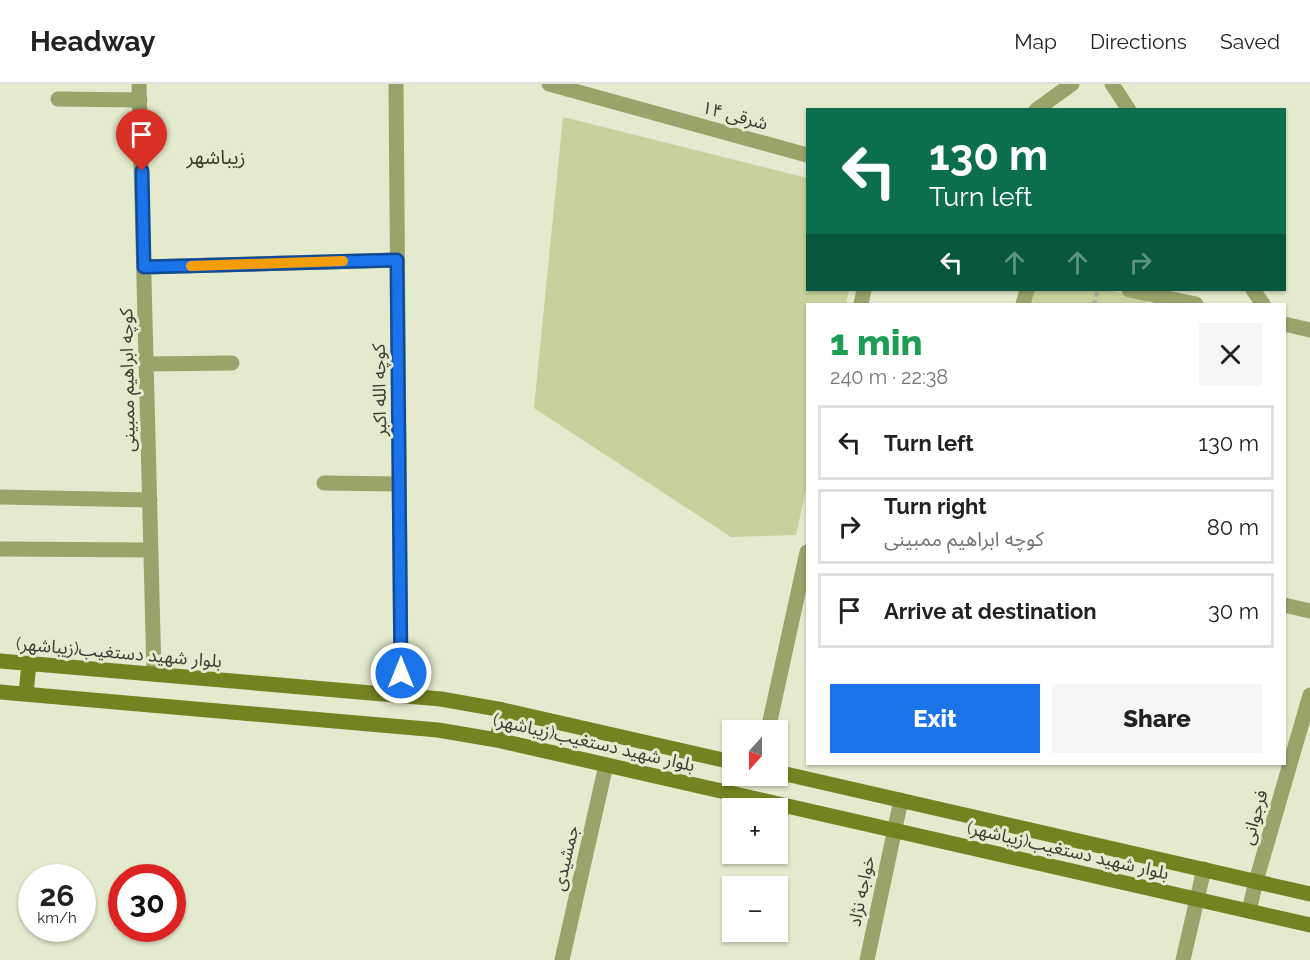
<!DOCTYPE html>
<html lang="en">
<head>
<meta charset="utf-8">
<style>
  :root { --surface:#fff; --page:#f6f6f6; --text:#222; --muted:#767676; --line:#e0e0e0; --accent:#1a73e8 }
  body { margin:0; font-family:Raleway,"Noto Sans Arabic",sans-serif; background:var(--page); color:var(--text); height:100vh; display:flex; flex-direction:column; font-size:22px; white-space:nowrap }
  * { box-sizing:border-box; margin:0 }
  p { font-size:20px; color:var(--muted) }
  .icon { flex:none; width:33px; height:33px; fill:none; stroke:currentColor; stroke-width:2; stroke-linecap:round; stroke-linejoin:round }
  .map { position:relative; flex:1; overflow:hidden }
  .side { position:absolute; left:806px; top:219px; width:480px; height:462px; display:flex; flex-direction:column; background:var(--surface); border-radius:0px; box-shadow:0 2px 4px #0004 }
  .side>* { flex:none }
  .guide { position:absolute; left:806px; top:24px; width:480px; height:183px; border-radius:0px; box-shadow:0 2px 4px #0004; background:#0b6e4f; color:#fff; overflow:hidden }
  .needle { width:39px; rotate:201deg }
  .tools { position:absolute; left:722px; top:636px; display:grid; gap:12px }
  .tools a { display:grid; place-items:center; width:66px; height:66px; border-radius:0px; background:var(--surface); box-shadow:0 2px 4px #0004; font-size:30px }
  .speed { position:absolute; left:18px; top:780px; display:flex; gap:12px; font-size:30px; font-weight:700; text-align:center }
  .speed>* { display:grid; place-content:center; width:78px; height:78px; border-radius:50%; background:var(--surface); box-shadow:0 2px 4px #0004; line-height:1 }
  .speed small { font-size:15px; font-weight:400 }
  .speed .limit { border:9px solid #d22; background:#fff; color:#111 }
  .pin { position:absolute; display:grid; place-items:center; width:51px; height:51px; color:#fff; margin:-62px -26px; border-radius:50% 50% 50% 0; rotate:-45deg; box-shadow:0 0 6px #0007 }
  .pin .icon { rotate:45deg }
  .me { position:absolute; width:66px; margin:-33px; rotate:0deg; stroke-linejoin:round; filter:drop-shadow(0 0 4px #0008) }
  .turn { display:flex; align-items:center; gap:21px; height:126px; padding:0 24px; font-size:27px }
  .turn .icon { width:78px; height:78px; stroke-width:2.5 }
  .turn b { display:block; font-size:42px; line-height:51px }
  .lanes { display:flex; align-items:center; height:57px; padding:0 24px; background:#0003; justify-content:center; gap:30px; direction:ltr }
  .lanes .off { opacity:.35 }
  .round { display:grid; place-items:center; flex:none; width:63px; height:63px; border-radius:0px; background:var(--page) }
  .headline { display:flex; align-items:center; justify-content:space-between; height:102px; padding:0 24px }
  h1 { font-size:36px; font-weight:800; line-height:45px; color:#1e9e55 }
  .primary-button { display:flex; gap:12px; margin-top:auto; padding:12px 24px }
  .primary-button a { flex:1; height:69px; border-radius:0px; background:var(--accent); color:#fff; font-size:24px; font-weight:800; line-height:69px; text-align:center }
  .primary-button a+a { background:var(--page); color:var(--text) }
  ul { padding:0; list-style:none }
  li { display:flex; align-items:center; gap:18px; height:75px; margin:0 12px 9px; padding:0 12px; border:3px solid var(--line); border-radius:0px }
  li div { flex:1 }
  li b { display:block; font-size:22px }
  li em { font-style:normal }
  header { display:flex; align-items:center; gap:36px; box-sizing:border-box; height:84px; padding:0 30px; background:var(--surface); border-bottom:2px solid var(--line) }
  header strong { font-size:28px }
  nav { display:flex; gap:33px; margin-inline-start:auto; font-size:21px }
  .map>svg:first-child { display:block }
  .green { fill:#c7d19c }
  .lines { fill:none; stroke-linecap:round; stroke-linejoin:round }
  .path { stroke:#aeb39b; stroke-width:4; stroke-dasharray:4.5 3; stroke-linecap:butt }
  .street { stroke:#99a46b; stroke-width:15 }
  .secondary { stroke:#758221; stroke-width:15 }
  .route-casing { stroke:#114b97; stroke-width:15 }
  .route { stroke:#1a73e8; stroke-width:10 }
  .slow { stroke:#f59e0b; stroke-width:10 }
  .labels { text-anchor:middle; dominant-baseline:central; stroke-width:6; stroke-linejoin:round; paint-order:stroke }
  .street-label { font-size:18px; fill:#3b3d32; stroke:#e4eacd }
  .neighbourhood-label { font-size:20px; fill:#3b3f27; stroke:#e4eacd }
</style>
</head>
<body>
<header>
<strong>Headway</strong>
<nav><a>Map</a><a>Directions</a><a>Saved</a></nav>
</header>
<div class="map">
<svg width="1310" height="876" viewBox="0 0 1310 876">
  <rect width="100%" height="100%" fill="#e4eacd"/>
  <path class="green" d="M 563,33 L 807,94 L 807,206 L 849,206 L 846,220 L 807,220 L 807,401 L 796,451 L 731,453 L 534,324 Z
    M 1033,206 L 1106,206 L 1148,215 L 1147,220 L 1029,220 Z"/>
  <g class="lines">
    <path class="path" d="M 1094,220 L 1098,206"/>
    <path class="street" d="M 139,0 L 154,590
      M 396,0 L 401,612
      M 549,0 L 807,71
      M 1112,0 L 1129,26
      M 58,15 L 140,16
      M 1036,26 L 1072,0
      M 144,183 L 397,176
      M 1129,206 L 1196,220
      M 1253,206 L 1263,220
      M 861,220 L 864,206
      M 1023,220 L 1027,206
      M 1284,240 L 1310,246
      M 146,280 L 232,279
      M 324,399 L 399,400
      M 0,413 L 150,416
      M 0,465 L 151,466
      M 1284,521 L 1310,527
      M 768,646 L 807,468
      M 1249,827 L 1256,797 L 1310,611
      M 562,876 L 606,681
      M 867,876 L 901,716
      M 1183,876 L 1204,785"/>
    <path class="secondary" d="M 0,577 L 441,615 L 503,626 L 732,678
      M 0,608 L 438,646 L 497,656 L 1310,841
      M 26,610 L 29,579
      M 497,656 L 503,626
      M 777,688 L 1310,810"/>
  </g>
  <g class="lines">
    <g class="route-casing">
      <path id="route" d="M 142,87 L 144,183 L 397,176 L 401,589"/>
    </g>
    <use href="#route" class="route"/>
    <path class="slow" d="M 191,182 L 343,177"/>
  </g>
  <g class="labels">
    <g class="street-label">
      <text transform="translate(735 31) rotate(15)">۱۴ شرقی</text>
      <text transform="translate(127 296) rotate(-91)">کوچه ابراهیم ممبینی</text>
      <text transform="translate(379 306) rotate(-91)">کوچه الله اکبر</text>
      <text transform="translate(119 568) rotate(5)">بلوار شهید دستغیب(زیباشهر)</text>
      <text transform="translate(594 658) rotate(13)">بلوار شهید دستغیب(زیباشهر)</text>
      <text transform="translate(1254 733) rotate(-74)">فرجوانی</text>
      <text transform="translate(1068 766) rotate(13)">بلوار شهید دستغیب(زیباشهر)</text>
      <text transform="translate(565 774) rotate(-77)">جمشیدی</text>
      <text transform="translate(861 807) rotate(-78)">خواجه نژاد</text>
    </g>
    <g class="neighbourhood-label">
      <text x="216" y="73">زیباشهر</text>
    </g>
  </g>
</svg>
<div class="tools">
<a><svg class="needle" viewBox="-14 -14 28 28"><path d="M0-13l5 13h-10z" fill="#e53935"/><path d="M0 13l5-13h-10z" fill="#767676"/></svg></a>
<a>+</a>
<a>−</a>
</div>
<div class="speed"><div>26<small>km/h</small></div><div class="limit">30</div></div>
<div class="pin" style="left:142px;top:87px;background:#d93025"><svg class="icon" aria-label="arrive" viewBox="0 0 24 24"><path d="M6 21V4h12l-3 4 3 4H6"/></svg></div>
<svg class="me" style="left:401px;top:589px" viewBox="-20 -20 40 40"><circle r="17" fill="#1a73e8" stroke="#fff" stroke-width="3"/><path d="M0-11L8 9 0 5-8 9z" fill="#fff"/></svg>
<div class="guide">
<div class="turn"><svg class="icon" aria-label="left" viewBox="0 0 24 24"><path d="M17 20v-9H6M10 6l-5 5 5 5"/></svg><div><b>130 m</b>Turn left</div></div>
<div class="lanes"><svg class="icon" aria-label="left" viewBox="0 0 24 24"><path d="M17 20v-9H6M10 6l-5 5 5 5"/></svg><svg class="icon off" aria-label="ahead" viewBox="0 0 24 24"><path d="M12 20V5M6 11l6-6 6 6"/></svg><svg class="icon off" aria-label="ahead" viewBox="0 0 24 24"><path d="M12 20V5M6 11l6-6 6 6"/></svg><svg class="icon off" aria-label="right" viewBox="0 0 24 24"><path d="M7 20v-9h11M14 6l5 5-5 5"/></svg></div>
</div>
<section class="side">
<div class="headline"><div><h1>1 min</h1><p>240 m · 22:38</p></div><a class="round"><svg class="icon" aria-label="close" viewBox="0 0 24 24"><path d="M6 6l12 12M18 6L6 18"/></svg></a></div>
<ul>
<li><svg class="icon" aria-label="left" viewBox="0 0 24 24"><path d="M17 20v-9H6M10 6l-5 5 5 5"/></svg><div><b>Turn left</b></div><em>130 m</em></li>
<li><svg class="icon" aria-label="right" viewBox="0 0 24 24"><path d="M7 20v-9h11M14 6l5 5-5 5"/></svg><div><b>Turn right</b><p>کوچه ابراهیم ممبینی</p></div><em>80 m</em></li>
<li><svg class="icon" aria-label="arrive" viewBox="0 0 24 24"><path d="M6 21V4h12l-3 4 3 4H6"/></svg><div><b>Arrive at destination</b></div><em>30 m</em></li>
</ul>
<div class="primary-button"><a>Exit</a><a>Share</a></div>
</section>
</div>
</body>
</html>
